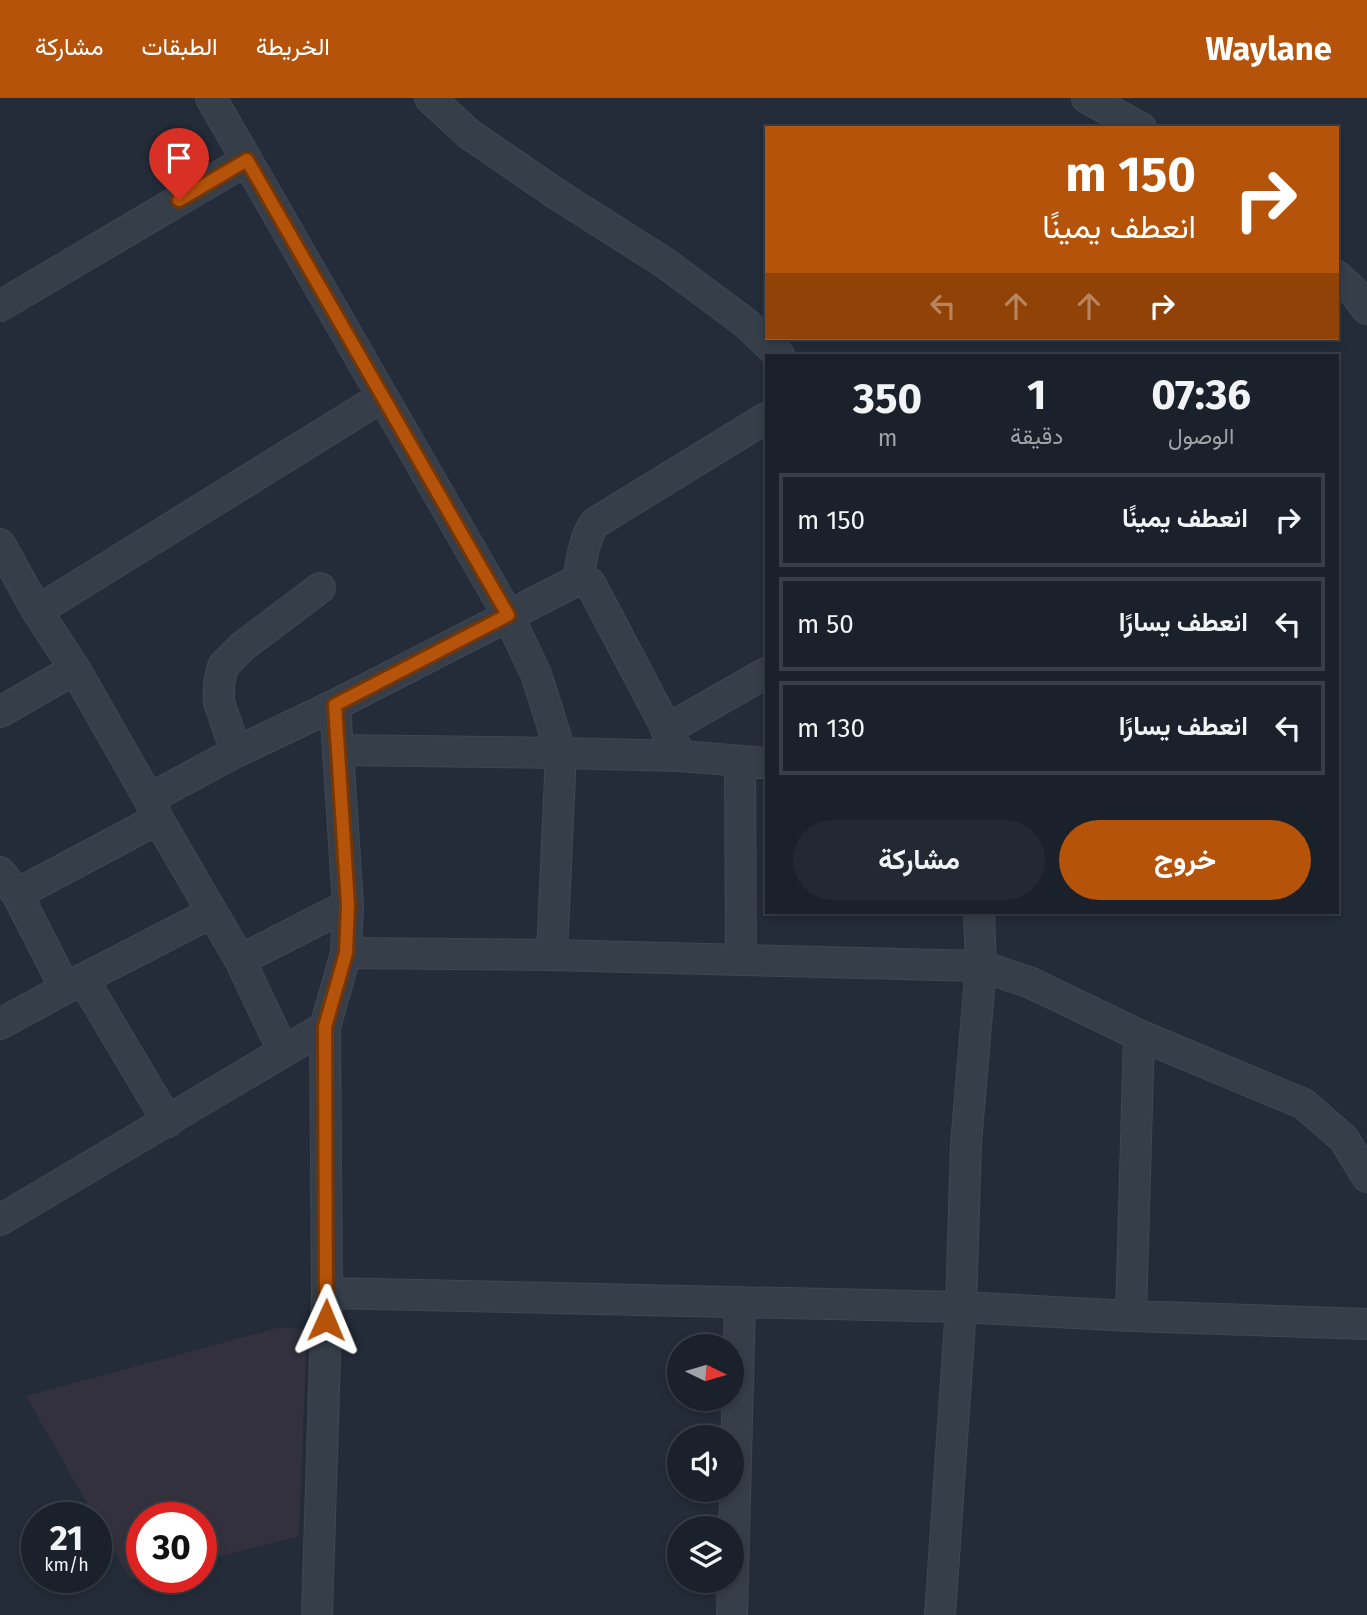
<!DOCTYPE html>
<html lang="ar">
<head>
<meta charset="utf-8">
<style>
  :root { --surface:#1a212a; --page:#232932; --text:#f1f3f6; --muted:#9fa3a8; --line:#383e47; --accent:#b45309 }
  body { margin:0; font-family:"Fira Sans",Vazirmatn,sans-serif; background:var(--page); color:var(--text); direction:rtl; height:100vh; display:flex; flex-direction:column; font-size:26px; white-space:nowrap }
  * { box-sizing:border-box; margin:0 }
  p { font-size:23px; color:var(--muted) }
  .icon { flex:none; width:38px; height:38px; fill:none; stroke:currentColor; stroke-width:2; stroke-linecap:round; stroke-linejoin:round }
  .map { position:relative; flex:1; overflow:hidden; direction:ltr }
  .side { position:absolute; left:765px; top:256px; width:574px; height:560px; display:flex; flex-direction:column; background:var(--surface); border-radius:0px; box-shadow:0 4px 10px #0003,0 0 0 2px var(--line); direction:rtl }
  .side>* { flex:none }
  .banner { position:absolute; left:765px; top:28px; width:574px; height:214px; border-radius:0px; box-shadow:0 4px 10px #0003,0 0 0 2px var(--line); direction:rtl; background:#b45309; color:#fff; overflow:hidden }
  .needle { width:46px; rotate:95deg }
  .buttons { position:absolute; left:667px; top:1236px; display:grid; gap:14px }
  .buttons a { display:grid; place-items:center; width:77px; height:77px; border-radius:50%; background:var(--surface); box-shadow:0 4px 10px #0003,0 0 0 2px var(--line); font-size:35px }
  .speed { position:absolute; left:21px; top:1404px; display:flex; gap:14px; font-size:35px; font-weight:700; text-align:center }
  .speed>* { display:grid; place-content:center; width:91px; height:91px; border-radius:50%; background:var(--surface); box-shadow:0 4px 10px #0003,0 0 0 2px var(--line); line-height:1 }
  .speed small { font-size:18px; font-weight:400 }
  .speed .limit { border:10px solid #d22; background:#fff; color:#111 }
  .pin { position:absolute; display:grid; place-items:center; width:60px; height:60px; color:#fff; margin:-72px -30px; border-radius:50% 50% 50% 0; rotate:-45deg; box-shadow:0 0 7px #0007 }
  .pin .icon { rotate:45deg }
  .me { position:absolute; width:77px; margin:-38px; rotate:1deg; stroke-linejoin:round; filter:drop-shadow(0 0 5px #0008) }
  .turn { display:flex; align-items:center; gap:24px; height:147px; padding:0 28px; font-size:32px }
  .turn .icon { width:91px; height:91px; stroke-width:2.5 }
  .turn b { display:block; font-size:49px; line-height:60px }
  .lanes { display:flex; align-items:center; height:66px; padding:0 28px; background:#0003; justify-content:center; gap:35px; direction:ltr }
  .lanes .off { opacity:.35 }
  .eta { display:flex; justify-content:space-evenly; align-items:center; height:119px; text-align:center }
  .eta b { font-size:42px; font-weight:700; line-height:49px }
  .action { display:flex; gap:14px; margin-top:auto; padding:14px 28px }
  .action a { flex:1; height:80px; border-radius:42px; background:var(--accent); color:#fff; font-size:28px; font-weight:700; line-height:80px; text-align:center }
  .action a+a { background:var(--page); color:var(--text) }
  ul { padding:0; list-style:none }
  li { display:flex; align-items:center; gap:21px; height:94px; margin:0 14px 10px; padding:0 14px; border:4px solid var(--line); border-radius:0px }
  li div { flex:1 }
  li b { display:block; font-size:26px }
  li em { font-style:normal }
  header { display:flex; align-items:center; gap:42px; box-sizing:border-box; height:98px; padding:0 35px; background:var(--accent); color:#fff }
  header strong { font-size:33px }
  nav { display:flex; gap:38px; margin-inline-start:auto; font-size:24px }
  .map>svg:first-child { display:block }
  .medical { fill:#33313d }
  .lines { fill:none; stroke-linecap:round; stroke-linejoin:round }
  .minor-casing { stroke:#404752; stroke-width:32 }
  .minor { stroke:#363e49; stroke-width:30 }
  .route-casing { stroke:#753606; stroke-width:18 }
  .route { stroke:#b45309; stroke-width:12 }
</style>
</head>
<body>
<header>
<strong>Waylane</strong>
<nav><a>الخريطة</a><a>الطبقات</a><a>مشاركة</a></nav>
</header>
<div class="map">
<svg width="1367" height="1517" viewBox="0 0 1367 1517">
  <rect width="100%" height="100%" fill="#232c38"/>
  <path class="medical" d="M 281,1229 L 307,1232 L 299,1438 L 201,1463 L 201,1419 L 142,1419 L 142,1478 L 130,1481 L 96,1422 L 96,1419 L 95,1419 L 26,1298 Z"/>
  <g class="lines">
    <g class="minor-casing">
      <path id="minor" d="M 211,0 L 508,517 L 536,576 L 561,655 L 681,658 L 766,665
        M 430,0 L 469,36 L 558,97 L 665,165 L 747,226 L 779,257
        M 1087,0 L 1141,30
        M 1337,178 L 1354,194 L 1367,211
        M 0,208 L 247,62
        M 0,446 L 37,513 L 75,571 L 149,701 L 158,721 L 240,862 L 283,953
        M 578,482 C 582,462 583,442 595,425 L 766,320
        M 37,513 L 382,299
        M 0,614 L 75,571
        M 666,632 L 766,575
        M 338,652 L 561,655 L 552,857
        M 236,654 L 219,604 L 219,586 L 223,568 L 243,548 L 320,490
        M 740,663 L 741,862
        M 149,701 L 236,654 L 335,607 L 578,482 L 584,481 L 590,485 L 681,658
        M 0,774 L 17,796 L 65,890
        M 17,796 L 158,721
        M 979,814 L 981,868 L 1031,885 L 1139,937 L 1304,1006 L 1344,1041 L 1367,1079
        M 346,855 L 552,857 L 981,868 L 966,1046 L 961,1209 L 940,1517
        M 240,862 L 348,807
        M 83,881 L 168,1024
        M 0,926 L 83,881 L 211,815
        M 0,1122 L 325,929
        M 327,1195 L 961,1209 L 1131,1218 L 1367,1226
        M 1131,1218 L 1139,937
        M 317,1517 L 327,1195 L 325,929 L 346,855 L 348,807 L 335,607
        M 732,1517 L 740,1204"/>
    </g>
    <use href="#minor" class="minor"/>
  </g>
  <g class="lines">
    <g class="route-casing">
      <path id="route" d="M 179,102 L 247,62 L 508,517 L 335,607 L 348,807 L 346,855 L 325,929 L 326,1222"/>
    </g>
    <use href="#route" class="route"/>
  </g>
</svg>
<div class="buttons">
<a><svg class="needle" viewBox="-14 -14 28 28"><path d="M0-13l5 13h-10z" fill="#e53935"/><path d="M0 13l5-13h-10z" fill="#9fa3a8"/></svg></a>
<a><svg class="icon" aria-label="sound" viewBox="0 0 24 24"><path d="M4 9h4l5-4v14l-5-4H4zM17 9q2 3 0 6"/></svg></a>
<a><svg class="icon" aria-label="layers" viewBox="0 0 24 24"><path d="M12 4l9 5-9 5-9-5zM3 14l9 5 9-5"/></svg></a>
</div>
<div class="speed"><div>21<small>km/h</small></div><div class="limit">30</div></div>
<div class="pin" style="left:179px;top:102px;background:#d93025"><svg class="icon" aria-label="arrive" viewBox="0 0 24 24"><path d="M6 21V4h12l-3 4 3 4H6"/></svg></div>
<svg class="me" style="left:326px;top:1222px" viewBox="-20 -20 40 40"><path d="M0-17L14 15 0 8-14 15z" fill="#b45309" stroke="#fff" stroke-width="4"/></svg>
<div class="banner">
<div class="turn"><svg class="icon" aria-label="right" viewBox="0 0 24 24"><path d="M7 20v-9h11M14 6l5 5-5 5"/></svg><div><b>150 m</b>انعطف يمينًا</div></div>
<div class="lanes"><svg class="icon off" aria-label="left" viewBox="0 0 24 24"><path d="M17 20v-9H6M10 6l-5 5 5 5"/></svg><svg class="icon off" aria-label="ahead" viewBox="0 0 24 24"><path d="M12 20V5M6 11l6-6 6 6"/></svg><svg class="icon off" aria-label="ahead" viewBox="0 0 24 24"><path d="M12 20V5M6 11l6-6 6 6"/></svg><svg class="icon" aria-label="right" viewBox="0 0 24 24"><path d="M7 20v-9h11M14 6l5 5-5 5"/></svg></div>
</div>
<section class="side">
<div class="eta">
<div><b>07:36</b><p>الوصول</p></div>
<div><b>1</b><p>دقيقة</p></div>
<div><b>350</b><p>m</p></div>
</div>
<ul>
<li><svg class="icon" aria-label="right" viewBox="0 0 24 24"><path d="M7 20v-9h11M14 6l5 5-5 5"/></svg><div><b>انعطف يمينًا</b></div><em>150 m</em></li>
<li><svg class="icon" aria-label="left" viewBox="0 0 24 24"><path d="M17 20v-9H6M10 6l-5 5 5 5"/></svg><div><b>انعطف يسارًا</b></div><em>50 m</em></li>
<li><svg class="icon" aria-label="left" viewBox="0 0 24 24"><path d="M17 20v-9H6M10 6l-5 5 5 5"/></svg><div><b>انعطف يسارًا</b></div><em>130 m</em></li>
</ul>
<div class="action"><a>خروج</a><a>مشاركة</a></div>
</section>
</div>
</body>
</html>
